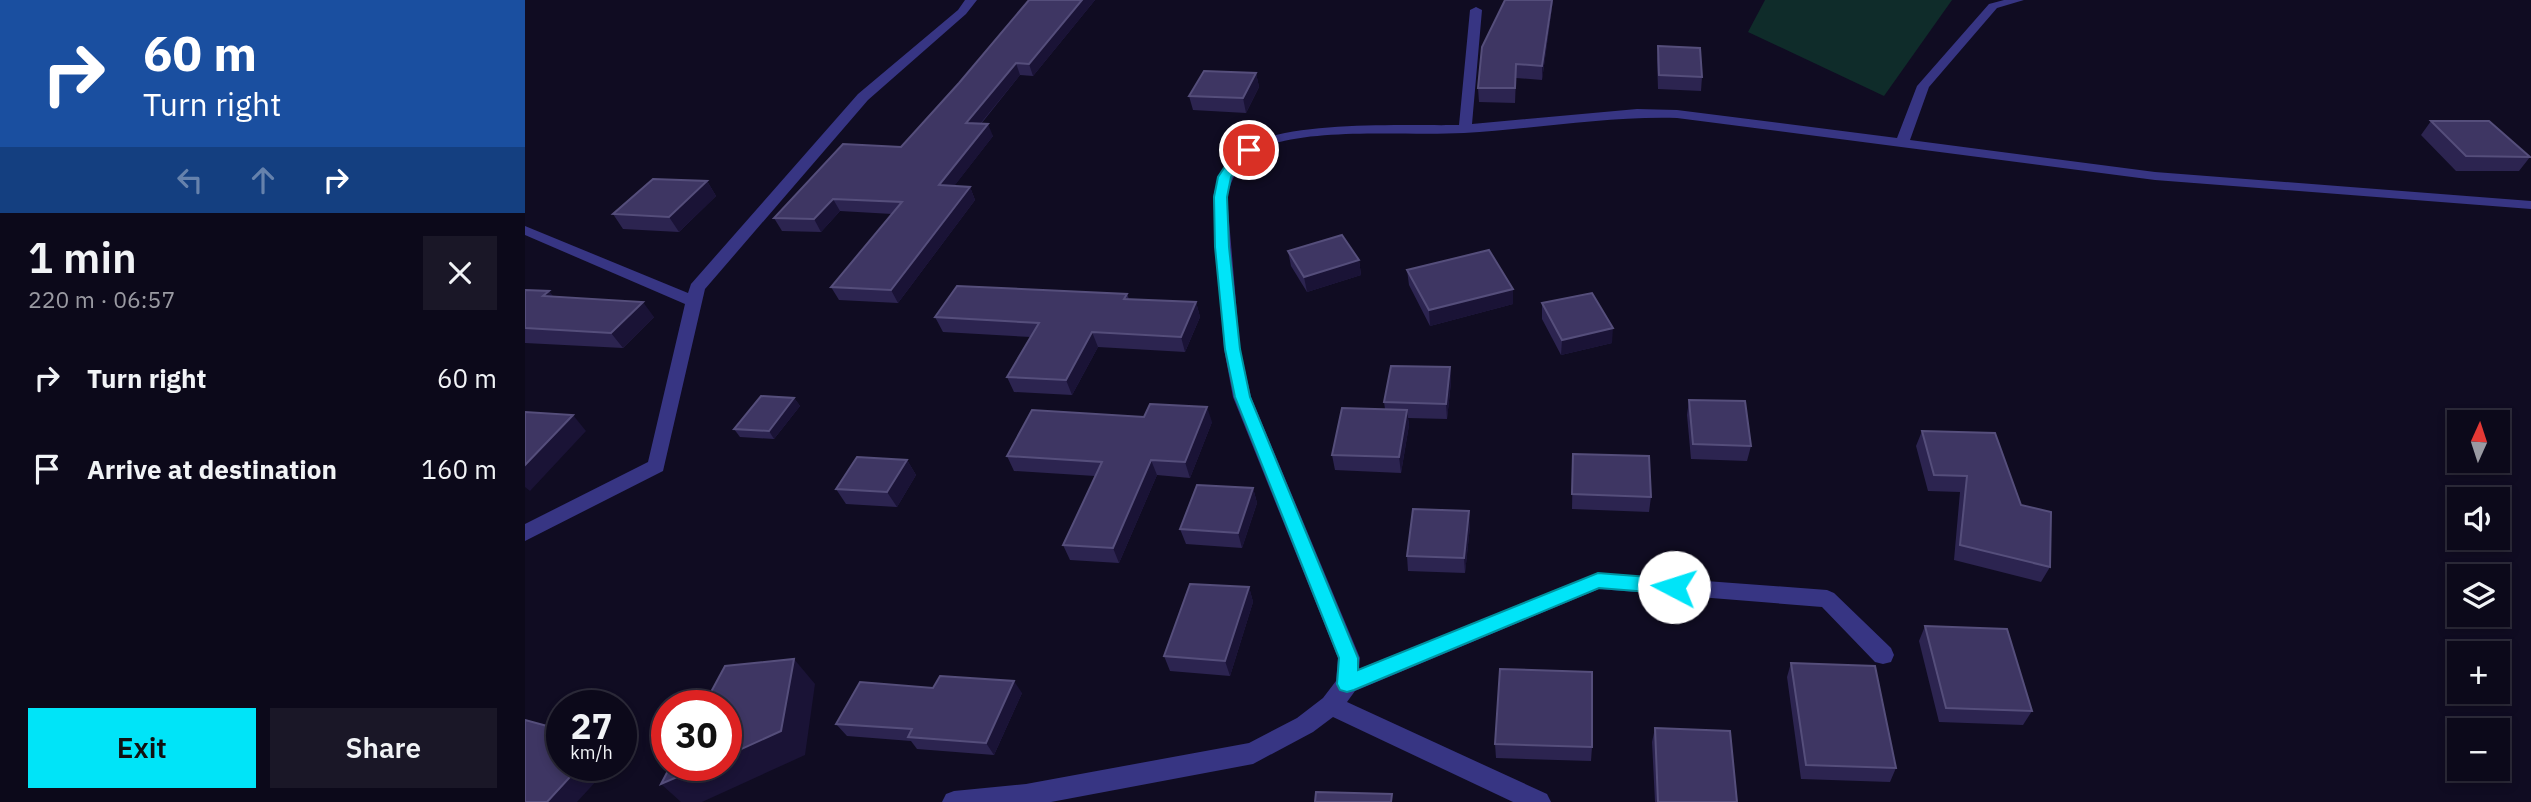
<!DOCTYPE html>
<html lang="en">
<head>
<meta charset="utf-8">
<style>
  :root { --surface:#0c091a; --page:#1a1727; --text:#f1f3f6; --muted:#9a9aa2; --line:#2c2a39; --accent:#00e4f8 }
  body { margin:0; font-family:"IBM Plex Sans",sans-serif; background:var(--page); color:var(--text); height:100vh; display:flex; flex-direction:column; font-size:26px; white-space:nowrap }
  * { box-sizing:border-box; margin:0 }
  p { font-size:23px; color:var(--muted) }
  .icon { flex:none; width:38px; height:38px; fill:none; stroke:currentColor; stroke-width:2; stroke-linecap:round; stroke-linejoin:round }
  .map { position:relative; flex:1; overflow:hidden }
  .drawer { display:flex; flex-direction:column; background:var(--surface); width:525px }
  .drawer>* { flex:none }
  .top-card { background:#1a4fa0; color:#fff; overflow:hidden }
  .needle { width:46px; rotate:3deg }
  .fabs { position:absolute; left:1922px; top:410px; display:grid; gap:14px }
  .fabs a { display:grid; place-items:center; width:63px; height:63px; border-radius:0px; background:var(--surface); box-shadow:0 4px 10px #0003,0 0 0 2px var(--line); font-size:35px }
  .speed { position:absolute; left:21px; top:690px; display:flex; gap:14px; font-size:35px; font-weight:700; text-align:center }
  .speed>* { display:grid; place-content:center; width:91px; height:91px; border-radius:50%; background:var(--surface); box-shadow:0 4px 10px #0003,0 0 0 2px var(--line); line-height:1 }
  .speed small { font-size:18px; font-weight:400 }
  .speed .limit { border:10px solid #d22; background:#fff; color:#111 }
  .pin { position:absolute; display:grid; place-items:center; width:60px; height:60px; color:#fff; margin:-30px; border:4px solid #fff; border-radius:50%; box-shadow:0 2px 7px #0007 }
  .me { position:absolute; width:77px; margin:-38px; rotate:275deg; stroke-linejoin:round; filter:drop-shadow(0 0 5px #0008) }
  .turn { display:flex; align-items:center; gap:24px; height:147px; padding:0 28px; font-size:32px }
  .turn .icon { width:91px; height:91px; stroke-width:2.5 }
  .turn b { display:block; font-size:49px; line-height:60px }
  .lanes { display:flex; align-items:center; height:66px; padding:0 28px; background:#0003; justify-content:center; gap:35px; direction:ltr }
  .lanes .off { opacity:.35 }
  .round { display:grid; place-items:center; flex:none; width:74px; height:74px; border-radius:0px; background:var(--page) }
  .head { display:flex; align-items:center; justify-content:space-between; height:119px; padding:0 28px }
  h1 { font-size:42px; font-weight:600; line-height:52px }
  .cta { display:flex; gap:14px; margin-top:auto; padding:14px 28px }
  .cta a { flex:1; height:80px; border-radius:0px; background:var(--accent); color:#111; font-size:28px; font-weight:600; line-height:80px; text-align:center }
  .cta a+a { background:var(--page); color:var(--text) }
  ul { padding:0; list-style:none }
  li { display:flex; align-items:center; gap:21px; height:91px; padding:0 28px }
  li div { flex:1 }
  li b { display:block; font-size:26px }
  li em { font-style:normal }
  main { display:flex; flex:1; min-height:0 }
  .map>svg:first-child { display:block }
  .green { fill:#0f2c2a }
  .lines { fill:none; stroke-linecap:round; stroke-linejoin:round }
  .minor { fill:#373583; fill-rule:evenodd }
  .wall { fill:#2c2450 }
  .shaded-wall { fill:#1a1336 }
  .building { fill:#3e3663; stroke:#554e7b; stroke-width:2 }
  .route { fill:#00e4f8; stroke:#0094a1; stroke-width:2 }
</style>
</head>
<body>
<main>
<section class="drawer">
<div class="top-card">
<div class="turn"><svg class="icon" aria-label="right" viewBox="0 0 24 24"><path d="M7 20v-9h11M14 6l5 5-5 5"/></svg><div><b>60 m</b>Turn right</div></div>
<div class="lanes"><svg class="icon off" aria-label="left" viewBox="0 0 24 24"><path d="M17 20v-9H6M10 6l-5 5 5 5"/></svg><svg class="icon off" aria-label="ahead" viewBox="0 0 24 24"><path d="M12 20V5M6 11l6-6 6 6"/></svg><svg class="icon" aria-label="right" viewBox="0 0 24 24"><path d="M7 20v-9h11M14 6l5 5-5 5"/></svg></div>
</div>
<div class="head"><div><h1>1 min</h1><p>220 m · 06:57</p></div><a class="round"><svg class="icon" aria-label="close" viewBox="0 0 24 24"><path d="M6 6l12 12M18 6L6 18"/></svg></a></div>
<ul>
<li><svg class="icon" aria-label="right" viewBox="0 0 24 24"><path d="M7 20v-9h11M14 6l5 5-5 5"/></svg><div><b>Turn right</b></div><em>60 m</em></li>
<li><svg class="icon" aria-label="arrive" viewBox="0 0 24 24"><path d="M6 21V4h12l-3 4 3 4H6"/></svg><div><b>Arrive at destination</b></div><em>160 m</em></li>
</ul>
<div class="cta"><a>Exit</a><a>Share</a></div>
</section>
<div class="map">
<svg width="2006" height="802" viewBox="0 0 2006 802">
  <rect width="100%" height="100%" fill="#100c22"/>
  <path class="green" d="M 1240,0 L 1427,0 L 1359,96 L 1223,32 Z"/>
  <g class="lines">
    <path class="minor" d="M 440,0 L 452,0 L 441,14 L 343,100 L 180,289 L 138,471 L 0,541 L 0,524 L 123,462 L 160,304 L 0,235 L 0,226 L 163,293 L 166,284 L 333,94 L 433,10 Z
      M 1479,0 L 1499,0 L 1472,8 L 1404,87 L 1385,140 L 1630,172 L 2006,201 L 2006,209 L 1630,180 L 1152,118 C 1081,116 1011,129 939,133 C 883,136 801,128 748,144 C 722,153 708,171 702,197 L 715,349 L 726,397 L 835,658 L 834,669 L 1073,573 L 1302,590 L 1309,593 L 1366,648 L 1369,655 L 1366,662 L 1358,664 L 1350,662 L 1297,607 L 1074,589 L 830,691 L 822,702 L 1022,794 L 1026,802 L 988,802 L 808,717 L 788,732 L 728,764 L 526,802 L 417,802 L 421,794 L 429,791 L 501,784 L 724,743 L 772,718 L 798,698 L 811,681 L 813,658 L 708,397 L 699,349 L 688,197 C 693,177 701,160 719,148 C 758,120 883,126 934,125 L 945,10 L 951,7 L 957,10 L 947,124 L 1112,109 L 1152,110 L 1372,138 L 1392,86 L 1464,4 Z"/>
  </g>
  <path class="wall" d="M 504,0 L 570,0 L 508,76 L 495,75 L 456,124 L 468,136 L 429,186 L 445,187 L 450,200 L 373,303 L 314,300 L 306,287 L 367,214 L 315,211 L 296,232 L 257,231 L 249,218 L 376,147 L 434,83 Z
    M 980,0 L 1028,0 L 1017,80 L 991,78 L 990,103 L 954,102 L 953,88 Z
    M 1133,46 L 1177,77 L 1176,91 L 1133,89 L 1132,60 Z
    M 731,73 L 734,87 L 721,113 L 668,110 L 664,96 Z
    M 1906,121 L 2005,157 L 1994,171 L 1931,171 L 1896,135 Z
    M 182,181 L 191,196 L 154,232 L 98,229 L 88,214 Z
    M 763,251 L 834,260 L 836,275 L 782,292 L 766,266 Z
    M 882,270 L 988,304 L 905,326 L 884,285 Z
    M 0,290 L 24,291 L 28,297 L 129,317 L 98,348 L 0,343 Z
    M 602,294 L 604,299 L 671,302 L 675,317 L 660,352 L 573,347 L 547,395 L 489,392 L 482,377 L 506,337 L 418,332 L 410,317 Z
    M 1017,303 L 1087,343 L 1036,355 L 1017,319 Z
    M 925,367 L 926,382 L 922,419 L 883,418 L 884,425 L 876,473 L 810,470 L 807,455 L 860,409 L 859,402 Z
    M 269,398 L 275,406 L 249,439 L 215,437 L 209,429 Z
    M 1164,400 L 1226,446 L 1222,461 L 1166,459 L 1162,415 Z
    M 687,422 L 665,478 L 632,475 L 594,563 L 545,560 L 538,545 L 570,476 L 489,471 L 482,456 Z
    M 1397,431 L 1496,505 L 1525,567 L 1516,582 L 1429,560 L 1435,492 L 1403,491 L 1391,446 Z
    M 1048,454 L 1126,497 L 1124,512 L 1047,509 Z
    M 382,460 L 391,475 L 372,507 L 321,504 L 311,489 Z
    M 728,488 L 732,503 L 717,548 L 661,544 L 655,529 Z
    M 945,526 L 940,573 L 883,571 L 882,556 Z
    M 724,587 L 728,602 L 705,676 L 645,671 L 639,656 Z
    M 1400,626 L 1507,711 L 1498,725 L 1414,722 L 1394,641 Z
    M 1266,663 L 1371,768 L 1365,782 L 1276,779 L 1262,677 Z
    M 408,688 L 497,693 L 469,755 L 392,749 L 386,741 L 322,736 L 311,724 Z
    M 1130,728 L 1212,802 L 1130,802 L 1127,742 Z
    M 970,744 L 1067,747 L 1066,761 L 971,758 Z"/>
  <path class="shaded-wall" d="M 557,0 L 570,0 L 508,76 L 504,64 Z
    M 1027,0 L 1028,0 L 1017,80 L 1017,66 Z
    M 491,63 L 495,75 L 446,135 L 441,123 Z
    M 731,73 L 734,87 L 721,113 L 718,98 Z
    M 463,124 L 468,136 L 420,198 L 414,185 Z
    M 182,181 L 191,196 L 154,232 L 144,217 Z
    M 445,187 L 450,200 L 373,303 L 366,290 Z
    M 308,199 L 315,211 L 296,232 L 289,219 Z
    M 834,260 L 836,275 L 782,292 L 779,277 Z
    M 988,289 L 988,304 L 905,326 L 904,310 Z
    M 24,291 L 36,306 L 18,296 Z
    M 118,302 L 129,317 L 98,348 L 86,333 Z
    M 671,302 L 675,317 L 660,352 L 656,337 Z
    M 1088,328 L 1087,343 L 1036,355 L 1037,340 Z
    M 567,332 L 573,347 L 547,395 L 541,380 Z
    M 925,367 L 926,382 L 922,419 L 921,404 Z
    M 269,398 L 275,406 L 249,439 L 244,431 Z
    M 682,407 L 687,422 L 665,478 L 660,462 Z
    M 882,410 L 884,425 L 876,473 L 874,457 Z
    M 48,415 L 61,431 L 5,491 L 0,487 L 0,465 Z
    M 382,460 L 391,475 L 372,507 L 362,492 Z
    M 626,460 L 632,475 L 594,563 L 588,548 Z
    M 728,488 L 732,503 L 717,548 L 713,533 Z
    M 944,511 L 945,526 L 940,573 L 939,558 Z
    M 724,587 L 728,602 L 705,676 L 700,661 Z
    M 269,659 L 290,684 L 280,755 L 177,802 L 156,802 L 136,784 L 180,765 L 201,765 L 201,756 Z
    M 489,681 L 497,693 L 469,755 L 461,743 Z
    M 56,765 L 86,765 L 52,802 L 22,802 Z"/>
  <path class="building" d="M 504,0 L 557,0 L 504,64 L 491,63 L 441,123 L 463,124 L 414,185 L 445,187 L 366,290 L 306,287 L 377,202 L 308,199 L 289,219 L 249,218 L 318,144 L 376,147 L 434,83 Z
    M 980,0 L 1027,0 L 1017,66 L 991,64 L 990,88 L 953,88 L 957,47 Z
    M 1133,46 L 1175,48 L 1177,77 L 1134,75 Z
    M 679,71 L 731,73 L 718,98 L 664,96 Z
    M 1906,121 L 1964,121 L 2005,157 L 1941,156 Z
    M 128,179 L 182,181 L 144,217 L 88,214 Z
    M 817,235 L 834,260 L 779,277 L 763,251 Z
    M 964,250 L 988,289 L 904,310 L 882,270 Z
    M 432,286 L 602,294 L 599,299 L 671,302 L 656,337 L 567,332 L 541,380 L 482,377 L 514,323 L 410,317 Z
    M 0,290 L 24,291 L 18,296 L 118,302 L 86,333 L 0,328 Z
    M 1067,293 L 1088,328 L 1037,340 L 1017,303 Z
    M 866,366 L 925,367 L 921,404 L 859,402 Z
    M 236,396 L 269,398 L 244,431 L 209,429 Z
    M 1164,400 L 1220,401 L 1226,446 L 1168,444 Z
    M 625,404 L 682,407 L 660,462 L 626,460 L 588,548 L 538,545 L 577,462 L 482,456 L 507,410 L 619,417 Z
    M 817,408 L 882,410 L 874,457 L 807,455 Z
    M 0,412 L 48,415 L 0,465 Z
    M 1397,431 L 1470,433 L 1496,505 L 1526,512 L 1525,567 L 1435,545 L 1442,476 L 1409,475 Z
    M 1048,454 L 1124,456 L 1126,497 L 1047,494 Z
    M 332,457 L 382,460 L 362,492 L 311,489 Z
    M 672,485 L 728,488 L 713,533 L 655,529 Z
    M 888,509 L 944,511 L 939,558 L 882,556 Z
    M 665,584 L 724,587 L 700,661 L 639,656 Z
    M 1400,626 L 1482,629 L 1507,711 L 1421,708 Z
    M 269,659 L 256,731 L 201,756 L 201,705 L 179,705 L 200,666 Z
    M 1266,663 L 1350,666 L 1371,768 L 1281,765 Z
    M 975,669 L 1067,672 L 1067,747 L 970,744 Z
    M 415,676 L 489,681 L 461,743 L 383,737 L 387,729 L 311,724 L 335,682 L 408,688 Z
    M 0,720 L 37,730 L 37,765 L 56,765 L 22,802 L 0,802 Z
    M 1130,728 L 1205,731 L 1212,802 L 1133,802 Z
    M 146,765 L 180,765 L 136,784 Z
    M 791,792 L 867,794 L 866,802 L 790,802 Z"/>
  <path class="route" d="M 724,146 L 730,150 L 706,177 L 702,197 L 704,247 L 715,349 L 725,397 L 833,658 L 833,670 L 1073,573 L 1149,579 L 1156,581 L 1159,587 L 1156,592 L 1149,594 L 1074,588 L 829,690 L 822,692 L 815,690 L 812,684 L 814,658 L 710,397 L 700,349 L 690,247 L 689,197 L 693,177 L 703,162 Z"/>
</svg>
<div class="fabs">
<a><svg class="needle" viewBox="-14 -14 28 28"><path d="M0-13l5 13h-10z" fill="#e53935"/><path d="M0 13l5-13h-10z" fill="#9a9aa2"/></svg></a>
<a><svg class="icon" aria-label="sound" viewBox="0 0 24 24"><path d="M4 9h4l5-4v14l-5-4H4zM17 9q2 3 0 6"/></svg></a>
<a><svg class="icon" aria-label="layers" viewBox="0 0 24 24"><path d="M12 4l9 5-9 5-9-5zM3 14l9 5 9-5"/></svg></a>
<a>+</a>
<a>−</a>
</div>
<div class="speed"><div>27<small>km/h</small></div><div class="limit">30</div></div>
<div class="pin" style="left:724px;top:150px;background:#d93025"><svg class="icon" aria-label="arrive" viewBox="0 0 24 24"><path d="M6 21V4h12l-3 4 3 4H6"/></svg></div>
<svg class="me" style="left:1149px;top:587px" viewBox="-20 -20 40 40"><circle r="19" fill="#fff"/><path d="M0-13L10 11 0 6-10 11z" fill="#00e4f8"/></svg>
</div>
</main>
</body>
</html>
